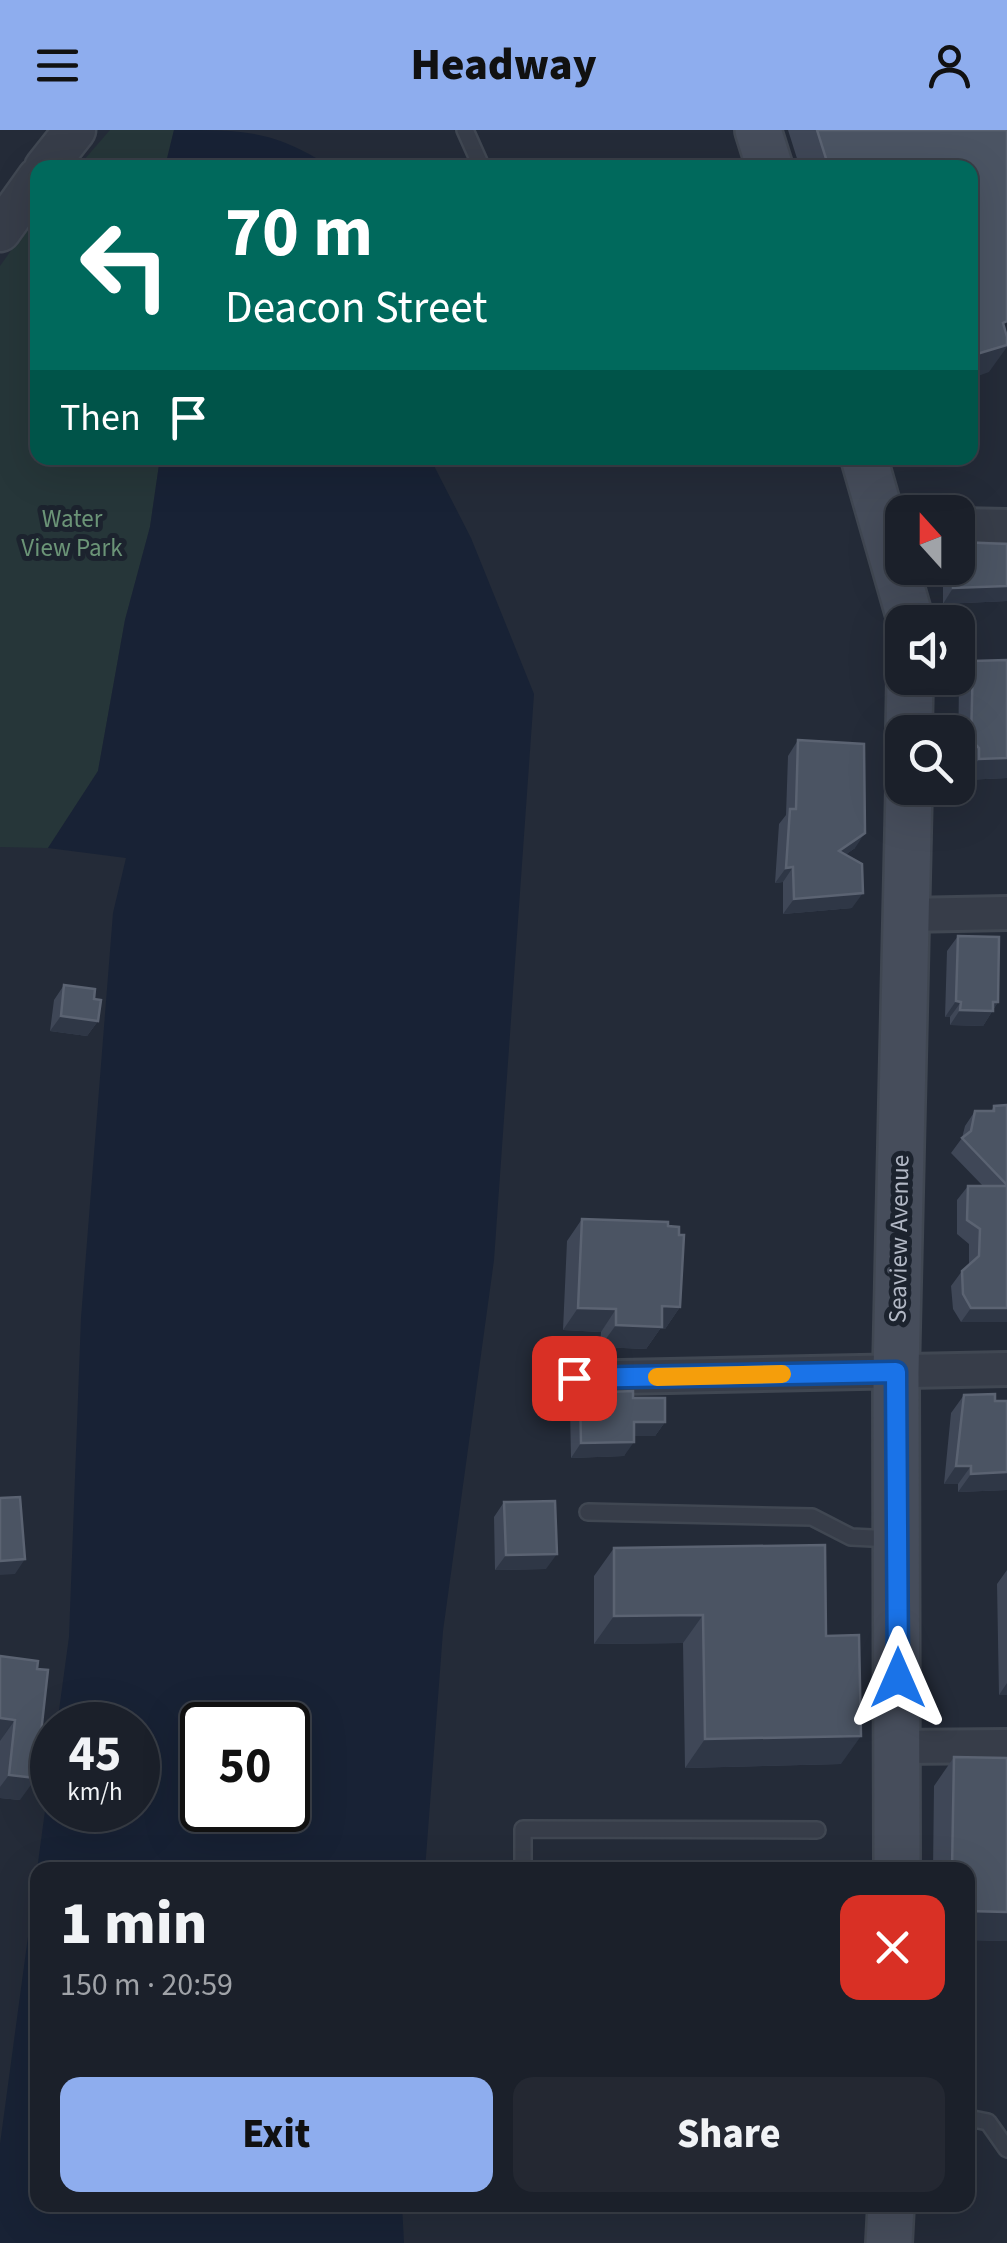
<!DOCTYPE html>
<html lang="en">
<head>
<meta charset="utf-8">
<style>
  :root { --surface:#1b202a; --page:#242832; --text:#f1f3f6; --muted:#a0a3a8; --line:#393e47; --accent:#8eadee }
  body { margin:0; font-family:"Source Sans 3",sans-serif; background:var(--page); color:var(--text); height:100vh; display:flex; flex-direction:column; font-size:38px; white-space:nowrap }
  * { box-sizing:border-box; margin:0 }
  p { font-size:32px; color:var(--muted) }
  .icon { flex:none; width:55px; height:55px; fill:none; stroke:currentColor; stroke-width:2; stroke-linecap:round; stroke-linejoin:round }
  .map { position:relative; flex:1; overflow:hidden }
  .panel { position:absolute; left:30px; top:1732px; width:945px; height:350px; display:flex; flex-direction:column; background:var(--surface); border-radius:20px; box-shadow:0 10px 40px #0002,0 0 0 2px var(--line) }
  .panel>* { flex:none }
  .top-card { position:absolute; left:30px; top:30px; width:948px; height:305px; border-radius:20px; box-shadow:0 10px 40px #0002,0 0 0 2px var(--line); background:#00695c; color:#fff; overflow:hidden }
  .needle { width:65px; rotate:339deg }
  .fabs { position:absolute; left:885px; top:365px; display:grid; gap:20px }
  .fabs a { display:grid; place-items:center; width:90px; height:90px; border-radius:20px; background:var(--surface); box-shadow:0 10px 40px #0002,0 0 0 2px var(--line); font-size:50px }
  .speed { position:absolute; left:30px; top:1572px; display:flex; gap:20px; font-size:50px; font-weight:700; text-align:center }
  .speed>* { display:grid; place-content:center; width:130px; height:130px; border-radius:50%; background:var(--surface); box-shadow:0 10px 40px #0002,0 0 0 2px var(--line); line-height:1 }
  .speed small { font-size:25px; font-weight:400 }
  .speed .limit { border:5px solid #111; border-radius:15px; background:#fff; color:#111 }
  .pin { position:absolute; display:grid; place-items:center; width:85px; height:85px; color:#fff; margin:-42px; border-radius:20px; box-shadow:0 5px 15px #0006 }
  .me { position:absolute; width:110px; margin:-55px; rotate:0deg; stroke-linejoin:round; filter:drop-shadow(0 0 8px #0008) }
  .turn { display:flex; align-items:center; gap:35px; height:210px; padding:0 30px; font-size:45px }
  .turn .icon { width:130px; height:130px; stroke-width:2.5 }
  .turn b { display:block; font-size:70px; line-height:85px }
  .then { display:flex; align-items:center; height:95px; padding:0 30px; background:#0003; gap:20px; font-size:38px }
  .round { display:grid; place-items:center; flex:none; width:105px; height:105px; border-radius:20px; background:var(--page) }
  .headline { display:flex; align-items:center; justify-content:space-between; height:170px; padding:0 30px }
  h1 { font-size:60px; font-weight:800; line-height:75px }
  .button { display:flex; gap:20px; margin-top:auto; padding:20px 30px }
  .button a { flex:1; height:115px; border-radius:20px; background:var(--accent); color:#111; font-size:40px; font-weight:800; line-height:115px; text-align:center }
  .button a+a { background:var(--page); color:var(--text) }
  header { display:flex; justify-content:space-between; align-items:center; height:130px; padding:0 30px; background:var(--accent); color:#111; font-size:45px; font-weight:800 }
  .map>svg:first-child { display:block }
  .green { fill:#263639 }
  .water { fill:#182235; fill-rule:evenodd }
  .lines { fill:none; stroke-linecap:round; stroke-linejoin:round }
  .service-casing { stroke:#404752; stroke-width:20 }
  .minor-casing { stroke:#404752; stroke-width:38 }
  .tertiary-casing { stroke:#404752; stroke-width:45 }
  .secondary-casing { stroke:#404752; stroke-width:50 }
  .service { stroke:#373d49; stroke-width:15 }
  .minor { stroke:#373d49; stroke-width:32 }
  .tertiary { stroke:#373d49; stroke-width:40 }
  .secondary { stroke:#464d5b; stroke-width:45 }
  .wall { fill:#3f4757 }
  .shaded-wall { fill:#2f3746 }
  .building { fill:#4b5463; stroke:#5b6372; stroke-width:2.5 }
  .route-casing { stroke:#114b97; stroke-width:25 }
  .route { stroke:#1a73e8; stroke-width:18 }
  .slow { stroke:#f59e0b; stroke-width:18 }
  .labels { text-anchor:middle; dominant-baseline:central; stroke-width:10; stroke-linejoin:round; paint-order:stroke }
  .park-label { font-size:25px; fill:#6b9477; stroke:#1c232e }
  .street-label { font-size:25px; fill:#b2b8c5; stroke:#1c232e }
</style>
</head>
<body>
<header><svg class="icon" aria-label="menu" viewBox="0 0 24 24"><path d="M4 6h16M4 12h16M4 18h16"/></svg>Headway<svg class="icon" aria-label="person" viewBox="0 0 24 24"><circle cx="12" cy="8" r="4"/><path d="M4 21q1-7 8-7t8 7"/></svg></header>
<div class="map">
<svg width="1007" height="2113" viewBox="0 0 1007 2113">
  <rect width="100%" height="100%" fill="#242b38"/>
  <path class="green" d="M 110,0 L 174,0 L 165,37 L 77,38 Z
    M 37,84 L 38,328 L 160,328 L 150,397 L 125,490 L 98,641 L 48,718 L 0,717 L 0,136 Z"/>
  <path class="water" d="M 174,0 C 245,0 273,0 331,37 L 165,37 Z
    M 160,328 L 430,328 L 471,408 L 534,564 L 494,1130 L 443,1501 L 425,1740 L 38,1740 L 38,2075 L 402,2075 L 404,2113 L 0,2113 L 0,2014 L 52,1629 L 52,1680 L 138,1680 L 138,1595 L 57,1595 L 69,1507 L 81,1188 L 113,783 L 126,728 L 48,718 L 98,641 L 125,490 L 150,397 ZM 202,1595 L 288,1595 L 288,1680 L 202,1680 Z"/>
  <g class="lines">
    <g class="service-casing">
      <path id="service" d="M 465,0 L 482,38
        M 588,1382 L 812,1387 L 851,1407 L 893,1409
        M 523,1740 L 523,1699 L 817,1700
        M 968,1988 L 988,1992 L 1007,2019"/>
    </g>
    <g class="minor-casing">
      <path id="minor" d="M 958,395 L 1007,396
        M 907,785 L 1007,783
        M 574,1248 L 1007,1239
        M 898,1617 L 1007,1616"/>
    </g>
    <g class="tertiary-casing">
      <path id="tertiary" d="M 45,38 L 75,0
        M 0,101 L 38,48"/>
    </g>
    <g class="secondary-casing">
      <path id="secondary" d="M 758,0 L 770,38
        M 864,328 L 911,492
        M 909,602 L 910,548
        M 897,1740 L 896,1242 L 909,658
        M 889,2113 L 891,2075"/>
    </g>
    <use href="#service" class="service"/>
    <use href="#minor" class="minor"/>
    <use href="#tertiary" class="tertiary"/>
    <use href="#secondary" class="secondary"/>
  </g>
  <path class="wall" d="M 788,0 L 1007,0 L 989,242 L 970,38 L 800,38 Z
    M 1007,414 L 1007,471 L 943,474 L 943,438 L 958,438 Z
    M 1007,530 L 1007,648 L 964,650 L 964,639 L 958,632 L 959,551 L 973,531 Z
    M 798,610 L 855,718 L 845,725 L 852,778 L 783,784 L 783,752 L 775,753 L 779,694 L 786,685 L 788,626 Z
    M 958,806 L 998,872 L 983,896 L 950,895 L 950,887 L 945,887 L 947,821 Z
    M 64,855 L 94,869 L 98,891 L 87,906 L 50,901 L 54,870 Z
    M 1007,975 L 1007,1192 L 961,1192 L 953,1179 L 951,1156 L 962,1141 L 969,1135 L 969,1114 L 957,1104 L 957,1070 L 968,1056 L 983,1056 L 951,1023 L 962,1008 L 965,996 L 975,981 L 991,981 L 994,976 Z
    M 582,1089 L 680,1177 L 665,1199 L 660,1199 L 646,1219 L 600,1217 L 601,1202 L 563,1200 L 567,1111 Z
    M 580,1263 L 665,1292 L 655,1306 L 634,1306 L 624,1326 L 571,1328 L 570,1278 Z
    M 964,1265 L 995,1271 L 1007,1271 L 1007,1360 L 958,1362 L 958,1354 L 944,1354 L 951,1283 Z
    M 504,1372 L 546,1439 L 495,1440 L 494,1387 Z
    M 614,1418 L 826,1506 L 841,1634 L 685,1638 L 683,1513 L 594,1514 L 594,1446 Z
    M 1007,1440 L 1007,1565 L 999,1565 L 997,1454 Z
    M 0,1526 L 38,1531 L 20,1670 L 0,1668 Z
    M 954,1627 L 1007,1628 L 1007,1811 L 968,1810 L 968,1740 L 933,1740 L 934,1656 Z"/>
  <path class="shaded-wall" d="M 1007,215 L 1007,217 L 989,242 L 970,249 L 970,226 Z
    M 1007,456 L 1007,471 L 943,474 L 953,458 Z
    M 1007,628 L 1007,648 L 964,650 L 979,629 Z
    M 865,703 L 855,718 L 828,737 L 839,721 Z
    M 793,737 L 783,752 L 775,753 L 786,738 Z
    M 863,763 L 852,778 L 783,784 L 794,769 Z
    M 956,871 L 961,872 L 950,887 L 945,887 Z
    M 993,872 L 998,872 L 983,896 L 950,895 L 960,880 Z
    M 61,886 L 98,891 L 87,906 L 50,901 Z
    M 662,1176 L 680,1177 L 665,1199 L 660,1199 L 646,1219 L 600,1217 L 616,1195 Z
    M 578,1178 L 616,1179 L 601,1202 L 563,1200 Z
    M 971,1178 L 1007,1178 L 1007,1192 L 961,1192 Z
    M 634,1292 L 665,1292 L 655,1306 L 624,1306 Z
    M 634,1312 L 624,1326 L 571,1328 L 581,1313 Z
    M 956,1336 L 971,1336 L 958,1354 L 944,1354 Z
    M 1007,1342 L 1007,1360 L 958,1362 L 971,1344 Z
    M 557,1424 L 546,1439 L 495,1440 L 506,1425 Z
    M 25,1429 L 15,1444 L 0,1445 L 0,1431 Z
    M 703,1485 L 683,1513 L 594,1514 L 614,1486 Z
    M 1007,1553 L 1007,1565 L 999,1565 Z
    M 0,1588 L 15,1590 L 0,1611 Z
    M 861,1606 L 841,1634 L 685,1638 L 705,1609 Z
    M 9,1645 L 36,1648 L 20,1670 L 0,1668 L 0,1657 Z
    M 968,1781 L 1007,1782 L 1007,1811 L 968,1810 Z"/>
  <path class="building" d="M 817,0 L 1007,0 L 1007,191 L 1003,193 L 1007,207 L 1007,215 L 970,226 L 970,38 L 829,38 Z
    M 958,412 L 1007,414 L 1007,456 L 953,458 L 953,438 L 958,438 Z
    M 1007,530 L 1007,628 L 979,629 L 979,618 L 971,610 L 973,531 Z
    M 798,610 L 864,614 L 865,703 L 839,721 L 862,734 L 863,763 L 794,769 L 793,737 L 786,738 L 790,679 L 796,679 Z
    M 958,806 L 999,807 L 998,872 L 993,872 L 993,881 L 960,880 L 961,872 L 956,871 Z
    M 64,855 L 95,859 L 94,869 L 101,870 L 98,891 L 61,886 Z
    M 1007,975 L 1007,1055 L 962,1008 L 971,1001 L 975,981 L 994,981 L 994,976 Z
    M 968,1056 L 1007,1056 L 1007,1178 L 971,1178 L 963,1164 L 962,1141 L 979,1126 L 980,1099 L 967,1090 Z
    M 582,1089 L 668,1092 L 668,1096 L 679,1097 L 679,1105 L 684,1105 L 680,1177 L 662,1176 L 662,1197 L 616,1195 L 616,1179 L 578,1178 Z
    M 633,1261 L 633,1268 L 665,1268 L 665,1292 L 634,1292 L 634,1312 L 581,1313 L 580,1263 Z
    M 995,1264 L 995,1271 L 1007,1271 L 1007,1342 L 971,1344 L 971,1336 L 956,1336 L 964,1265 Z
    M 20,1367 L 25,1429 L 0,1431 L 0,1368 Z
    M 555,1371 L 557,1424 L 506,1425 L 504,1372 Z
    M 825,1415 L 826,1506 L 859,1505 L 861,1606 L 705,1609 L 703,1485 L 614,1486 L 614,1418 Z
    M 0,1526 L 38,1531 L 37,1539 L 48,1540 L 36,1648 L 9,1645 L 15,1590 L 0,1588 Z
    M 954,1627 L 1007,1628 L 1007,1782 L 968,1781 L 968,1740 L 952,1740 Z"/>
  <g class="lines">
    <g class="route-casing">
      <path id="route" d="M 574,1248 L 896,1242 L 898,1548"/>
    </g>
    <use href="#route" class="route"/>
    <path class="slow" d="M 657,1247 L 782,1244"/>
  </g>
  <g class="labels">
    <g class="park-label">
      <text x="72" y="389">Water<tspan x="72" dy="29">View Park</tspan></text>
    </g>
    <g class="street-label">
      <text transform="translate(899 1109) rotate(-89)">Seaview Avenue</text>
    </g>
  </g>
</svg>
<div class="fabs">
<a><svg class="needle" viewBox="-14 -14 28 28"><path d="M0-13l5 13h-10z" fill="#e53935"/><path d="M0 13l5-13h-10z" fill="#a0a3a8"/></svg></a>
<a><svg class="icon" aria-label="sound" viewBox="0 0 24 24"><path d="M4 9h4l5-4v14l-5-4H4zM17 9q2 3 0 6"/></svg></a>
<a><svg class="icon" aria-label="search" viewBox="0 0 24 24"><circle cx="10" cy="10" r="6"/><path d="M15 15l6 6"/></svg></a>
</div>
<div class="speed"><div>45<small>km/h</small></div><div class="limit">50</div></div>
<div class="pin" style="left:574px;top:1248px;background:#d93025"><svg class="icon" aria-label="arrive" viewBox="0 0 24 24"><path d="M6 21V4h12l-3 4 3 4H6"/></svg></div>
<svg class="me" style="left:898px;top:1548px" viewBox="-20 -20 40 40"><path d="M0-17L14 15 0 8-14 15z" fill="#1a73e8" stroke="#fff" stroke-width="4"/></svg>
<div class="top-card">
<div class="turn"><svg class="icon" aria-label="left" viewBox="0 0 24 24"><path d="M17 20v-9H6M10 6l-5 5 5 5"/></svg><div><b>70 m</b>Deacon Street</div></div>
<div class="then">Then<svg class="icon" aria-label="arrive" viewBox="0 0 24 24"><path d="M6 21V4h12l-3 4 3 4H6"/></svg></div>
</div>
<section class="panel">
<div class="headline"><div><h1>1 min</h1><p>150 m · 20:59</p></div><a class="round" style="background:#d93025;color:#fff"><svg class="icon" aria-label="close" viewBox="0 0 24 24"><path d="M6 6l12 12M18 6L6 18"/></svg></a></div>
<div class="button"><a>Exit</a><a>Share</a></div>
</section>
</div>
</body>
</html>
